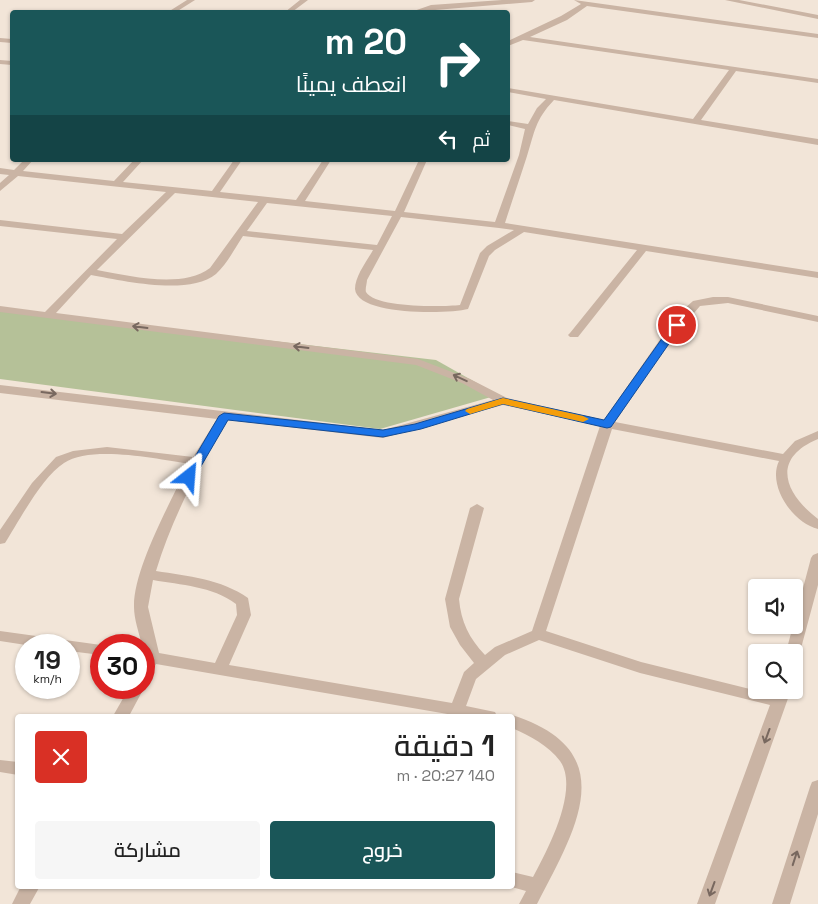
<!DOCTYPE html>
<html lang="ar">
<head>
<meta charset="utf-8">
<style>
  :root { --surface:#fff; --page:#f6f6f6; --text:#222; --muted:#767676; --accent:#1a5658 }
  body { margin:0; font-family:"Space Grotesk",Cairo,sans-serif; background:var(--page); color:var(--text); direction:rtl; height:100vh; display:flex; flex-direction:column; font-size:19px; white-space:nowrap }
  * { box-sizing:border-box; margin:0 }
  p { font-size:16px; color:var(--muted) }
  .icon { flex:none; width:28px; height:28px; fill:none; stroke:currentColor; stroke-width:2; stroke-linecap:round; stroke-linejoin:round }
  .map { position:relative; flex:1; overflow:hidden; direction:ltr }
  .drawer { position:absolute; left:15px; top:714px; width:500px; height:175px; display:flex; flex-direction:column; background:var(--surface); border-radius:5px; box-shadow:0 1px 4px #0004; direction:rtl }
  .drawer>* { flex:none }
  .banner { position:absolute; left:10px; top:10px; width:500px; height:152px; border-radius:5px; box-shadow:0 1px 4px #0004; direction:rtl; background:#1a5658; color:#fff; overflow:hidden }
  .tools { position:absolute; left:748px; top:579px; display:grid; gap:10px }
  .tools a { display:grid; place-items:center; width:55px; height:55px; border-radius:5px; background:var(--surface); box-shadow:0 1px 4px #0004; font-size:25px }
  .speed { position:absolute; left:15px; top:634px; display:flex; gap:10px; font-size:25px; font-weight:700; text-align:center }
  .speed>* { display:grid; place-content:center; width:65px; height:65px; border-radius:50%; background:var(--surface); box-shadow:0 1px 4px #0004; line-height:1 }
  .speed small { font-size:12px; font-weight:400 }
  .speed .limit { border:8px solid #d22; background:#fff; color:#111 }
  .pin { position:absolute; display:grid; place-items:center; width:42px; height:42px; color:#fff; margin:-21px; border:2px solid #fff; border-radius:50%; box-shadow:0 1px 5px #0007 }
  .me { position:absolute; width:55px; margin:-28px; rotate:28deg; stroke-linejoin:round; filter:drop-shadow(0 0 4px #0008) }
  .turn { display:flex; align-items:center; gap:18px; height:105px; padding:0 20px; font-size:22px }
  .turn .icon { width:65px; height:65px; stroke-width:2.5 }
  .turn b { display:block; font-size:35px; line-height:42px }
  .then { display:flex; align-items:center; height:48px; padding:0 20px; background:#0003; gap:10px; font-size:19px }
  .round { display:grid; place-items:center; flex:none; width:52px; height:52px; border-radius:5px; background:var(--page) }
  .summary { display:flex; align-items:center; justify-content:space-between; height:85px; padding:0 20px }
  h1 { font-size:30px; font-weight:600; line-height:38px }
  .primary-button { display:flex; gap:10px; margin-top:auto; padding:10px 20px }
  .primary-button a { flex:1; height:58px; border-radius:5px; background:var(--accent); color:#fff; font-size:20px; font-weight:600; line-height:58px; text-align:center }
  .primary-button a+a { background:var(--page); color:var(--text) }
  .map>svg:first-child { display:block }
  .green { fill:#b5c198 }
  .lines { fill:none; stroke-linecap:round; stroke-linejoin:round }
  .minor { fill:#cab4a4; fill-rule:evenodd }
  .oneway { stroke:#78685f }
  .route { fill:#1a73e8; stroke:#114b97 }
  .slow { fill:#f59e0b }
</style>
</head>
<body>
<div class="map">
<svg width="818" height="904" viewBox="0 0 818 904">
  <rect width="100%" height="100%" fill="#f2e5d8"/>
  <path class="green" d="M 0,309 L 436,360 L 498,395 L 380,429 L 0,379 Z"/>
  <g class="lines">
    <path class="minor" d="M 187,0 L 195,0 L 176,12 L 168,12 Z
      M 300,0 L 308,0 L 292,12 L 285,12 Z
      M 502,0 L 535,0 L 532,2 L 411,12 L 431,5 Z
      M 574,0 L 818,34 L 818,38 L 587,6 L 567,20 L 530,37 L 818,79 L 818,83 L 736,71 L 701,120 L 818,139 L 818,145 L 554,100 C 535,120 535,131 527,156 C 520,178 512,201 505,223 L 818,272 L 818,278 L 646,251 L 578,337 L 570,337 L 568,335 L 570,333 L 637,250 L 524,232 L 495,250 L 489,256 L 468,309 C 449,314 357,316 355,289 C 355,276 367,261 373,250 L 243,236 C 235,248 227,264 216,274 C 189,296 124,281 91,275 L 56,313 L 418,359 L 470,379 L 507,398 L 604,420 L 661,338 L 685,308 L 693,301 L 713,297 L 728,297 L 818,316 L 818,322 L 728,303 L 700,306 L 669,342 L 615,422 L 783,454 L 795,441 L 818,431 L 818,439 C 770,459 785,494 818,519 L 818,529 C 793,523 767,486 779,461 L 612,429 L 546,631 L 641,662 L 774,695 L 775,690 L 791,690 L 715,904 L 697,904 L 770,705 L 640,673 L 539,640 L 505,655 L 476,679 L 466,706 L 495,712 L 497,716 L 459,716 L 156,664 L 149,676 L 144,678 L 144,645 L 142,645 C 139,633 134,619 134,607 C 133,569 172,499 189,464 C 158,459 91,445 64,463 C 42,477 19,521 5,543 L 0,544 L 0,530 L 32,483 L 56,457 L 73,451 L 107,447 L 193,457 L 217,419 L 0,393 L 0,385 L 383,430 L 493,400 L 462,383 L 416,365 L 0,312 L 0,306 L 45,312 L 117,239 L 0,226 L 0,220 L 122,234 L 166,192 L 18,176 L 0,191 L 0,183 L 9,175 L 0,174 L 0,168 L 14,170 L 24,160 L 33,160 L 23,171 L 114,181 L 134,160 L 143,160 L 123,182 L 212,191 L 234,160 L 242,160 L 220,192 L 296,200 L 323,160 L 331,160 L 305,201 L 395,211 L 419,160 L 427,160 L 404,212 L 495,222 L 519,155 L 525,129 L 508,125 L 508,121 L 528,124 L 537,108 L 546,99 L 508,92 L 508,88 L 693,119 L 729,70 L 523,40 L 508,46 L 508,41 L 561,16 L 581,4 ZM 175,193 L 258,202 L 210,268 C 182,289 130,276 97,270 ZM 267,203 L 392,216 L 377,245 L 247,231 ZM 401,217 L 499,228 L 514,230 L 487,246 L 480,253 L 460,305 C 443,307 375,308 366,292 C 365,289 367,283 367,280 ZM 503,405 L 600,426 L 532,631 L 495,647 L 485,655 C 469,638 461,622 459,599 L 484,508 L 477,504 L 470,508 L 445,599 L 450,627 L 460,645 L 474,663 L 464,672 L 452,703 L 229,665 L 251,615 L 248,598 C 221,579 188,576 156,571 C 172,518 199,467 228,420 L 383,438 ZM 153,580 C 181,585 212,586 236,604 L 237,615 L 215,663 L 159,653 L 148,607 Z
      M 725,0 L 739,0 L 818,15 L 818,19 Z
      M 0,38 L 12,39 L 12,43 L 0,42 Z
      M 0,60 L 12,61 L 12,65 L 0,64 Z
      M 818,553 L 818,585 L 800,652 L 798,656 L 794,657 L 794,652 L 786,652 L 811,558 L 813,555 Z
      M 0,631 L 101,645 L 101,655 L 69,651 L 69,645 L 26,645 L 0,641 Z
      M 129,688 L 144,688 L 129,716 L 113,716 Z
      M 512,715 C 625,751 575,830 537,904 L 519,904 L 526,891 L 508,886 L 512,886 L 512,872 L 533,877 C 547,851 580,789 560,761 C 548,745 530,736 512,728 L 512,716 L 508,716 Z
      M 0,760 L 18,762 L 18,775 L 0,772 Z
      M 818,780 L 818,814 L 790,904 L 772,904 L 810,787 L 812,782 Z
      M 21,886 L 40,886 L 30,904 L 12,904 Z"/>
  </g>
  <defs><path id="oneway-shaft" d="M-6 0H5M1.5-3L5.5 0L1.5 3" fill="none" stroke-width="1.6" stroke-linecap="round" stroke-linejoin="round" transform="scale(1.25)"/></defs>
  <g class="oneway">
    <use href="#oneway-shaft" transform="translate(140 327) rotate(-173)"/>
    <use href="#oneway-shaft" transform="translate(301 347) rotate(-173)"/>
    <use href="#oneway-shaft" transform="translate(460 378) rotate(-155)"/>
    <use href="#oneway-shaft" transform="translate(49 393) rotate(7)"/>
    <use href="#oneway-shaft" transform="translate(767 736) rotate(110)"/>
    <use href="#oneway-shaft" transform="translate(795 858) rotate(-72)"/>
    <use href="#oneway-shaft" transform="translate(712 889) rotate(110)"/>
  </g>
  <path class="route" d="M 677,322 L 682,325 L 611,427 L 607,428 L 503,404 L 421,429 L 383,437 L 228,420 L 193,480 L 189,481 L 183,477 L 219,416 L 224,413 L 383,430 L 415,424 L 503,398 L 604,420 L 673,323 Z"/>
  <path class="slow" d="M 503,398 L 583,416 L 589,419 L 583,422 L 503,404 L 470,414 L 465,411 L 467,409 Z"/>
</svg>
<div class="tools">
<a><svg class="icon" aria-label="sound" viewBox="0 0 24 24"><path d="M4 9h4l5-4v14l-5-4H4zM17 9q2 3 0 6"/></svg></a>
<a><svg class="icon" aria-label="search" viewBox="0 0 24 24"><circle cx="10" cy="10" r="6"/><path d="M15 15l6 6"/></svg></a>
</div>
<div class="speed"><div>19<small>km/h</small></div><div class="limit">30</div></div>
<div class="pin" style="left:677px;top:325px;background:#d93025"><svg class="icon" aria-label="arrive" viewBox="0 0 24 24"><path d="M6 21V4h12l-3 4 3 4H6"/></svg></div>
<svg class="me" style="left:189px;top:477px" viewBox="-20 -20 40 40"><path d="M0-17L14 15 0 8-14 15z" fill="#1a73e8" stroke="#fff" stroke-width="4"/></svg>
<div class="banner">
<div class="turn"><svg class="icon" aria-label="right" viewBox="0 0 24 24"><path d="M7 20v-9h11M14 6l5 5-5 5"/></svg><div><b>20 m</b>انعطف يمينًا</div></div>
<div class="then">ثم<svg class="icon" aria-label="left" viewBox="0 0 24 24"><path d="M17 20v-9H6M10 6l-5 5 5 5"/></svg></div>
</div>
<section class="drawer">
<div class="summary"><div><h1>1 دقيقة</h1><p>140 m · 20:27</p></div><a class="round" style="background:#d93025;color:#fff"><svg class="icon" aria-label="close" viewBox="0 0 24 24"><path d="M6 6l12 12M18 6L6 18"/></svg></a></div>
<div class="primary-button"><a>خروج</a><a>مشاركة</a></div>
</section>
</div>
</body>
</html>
